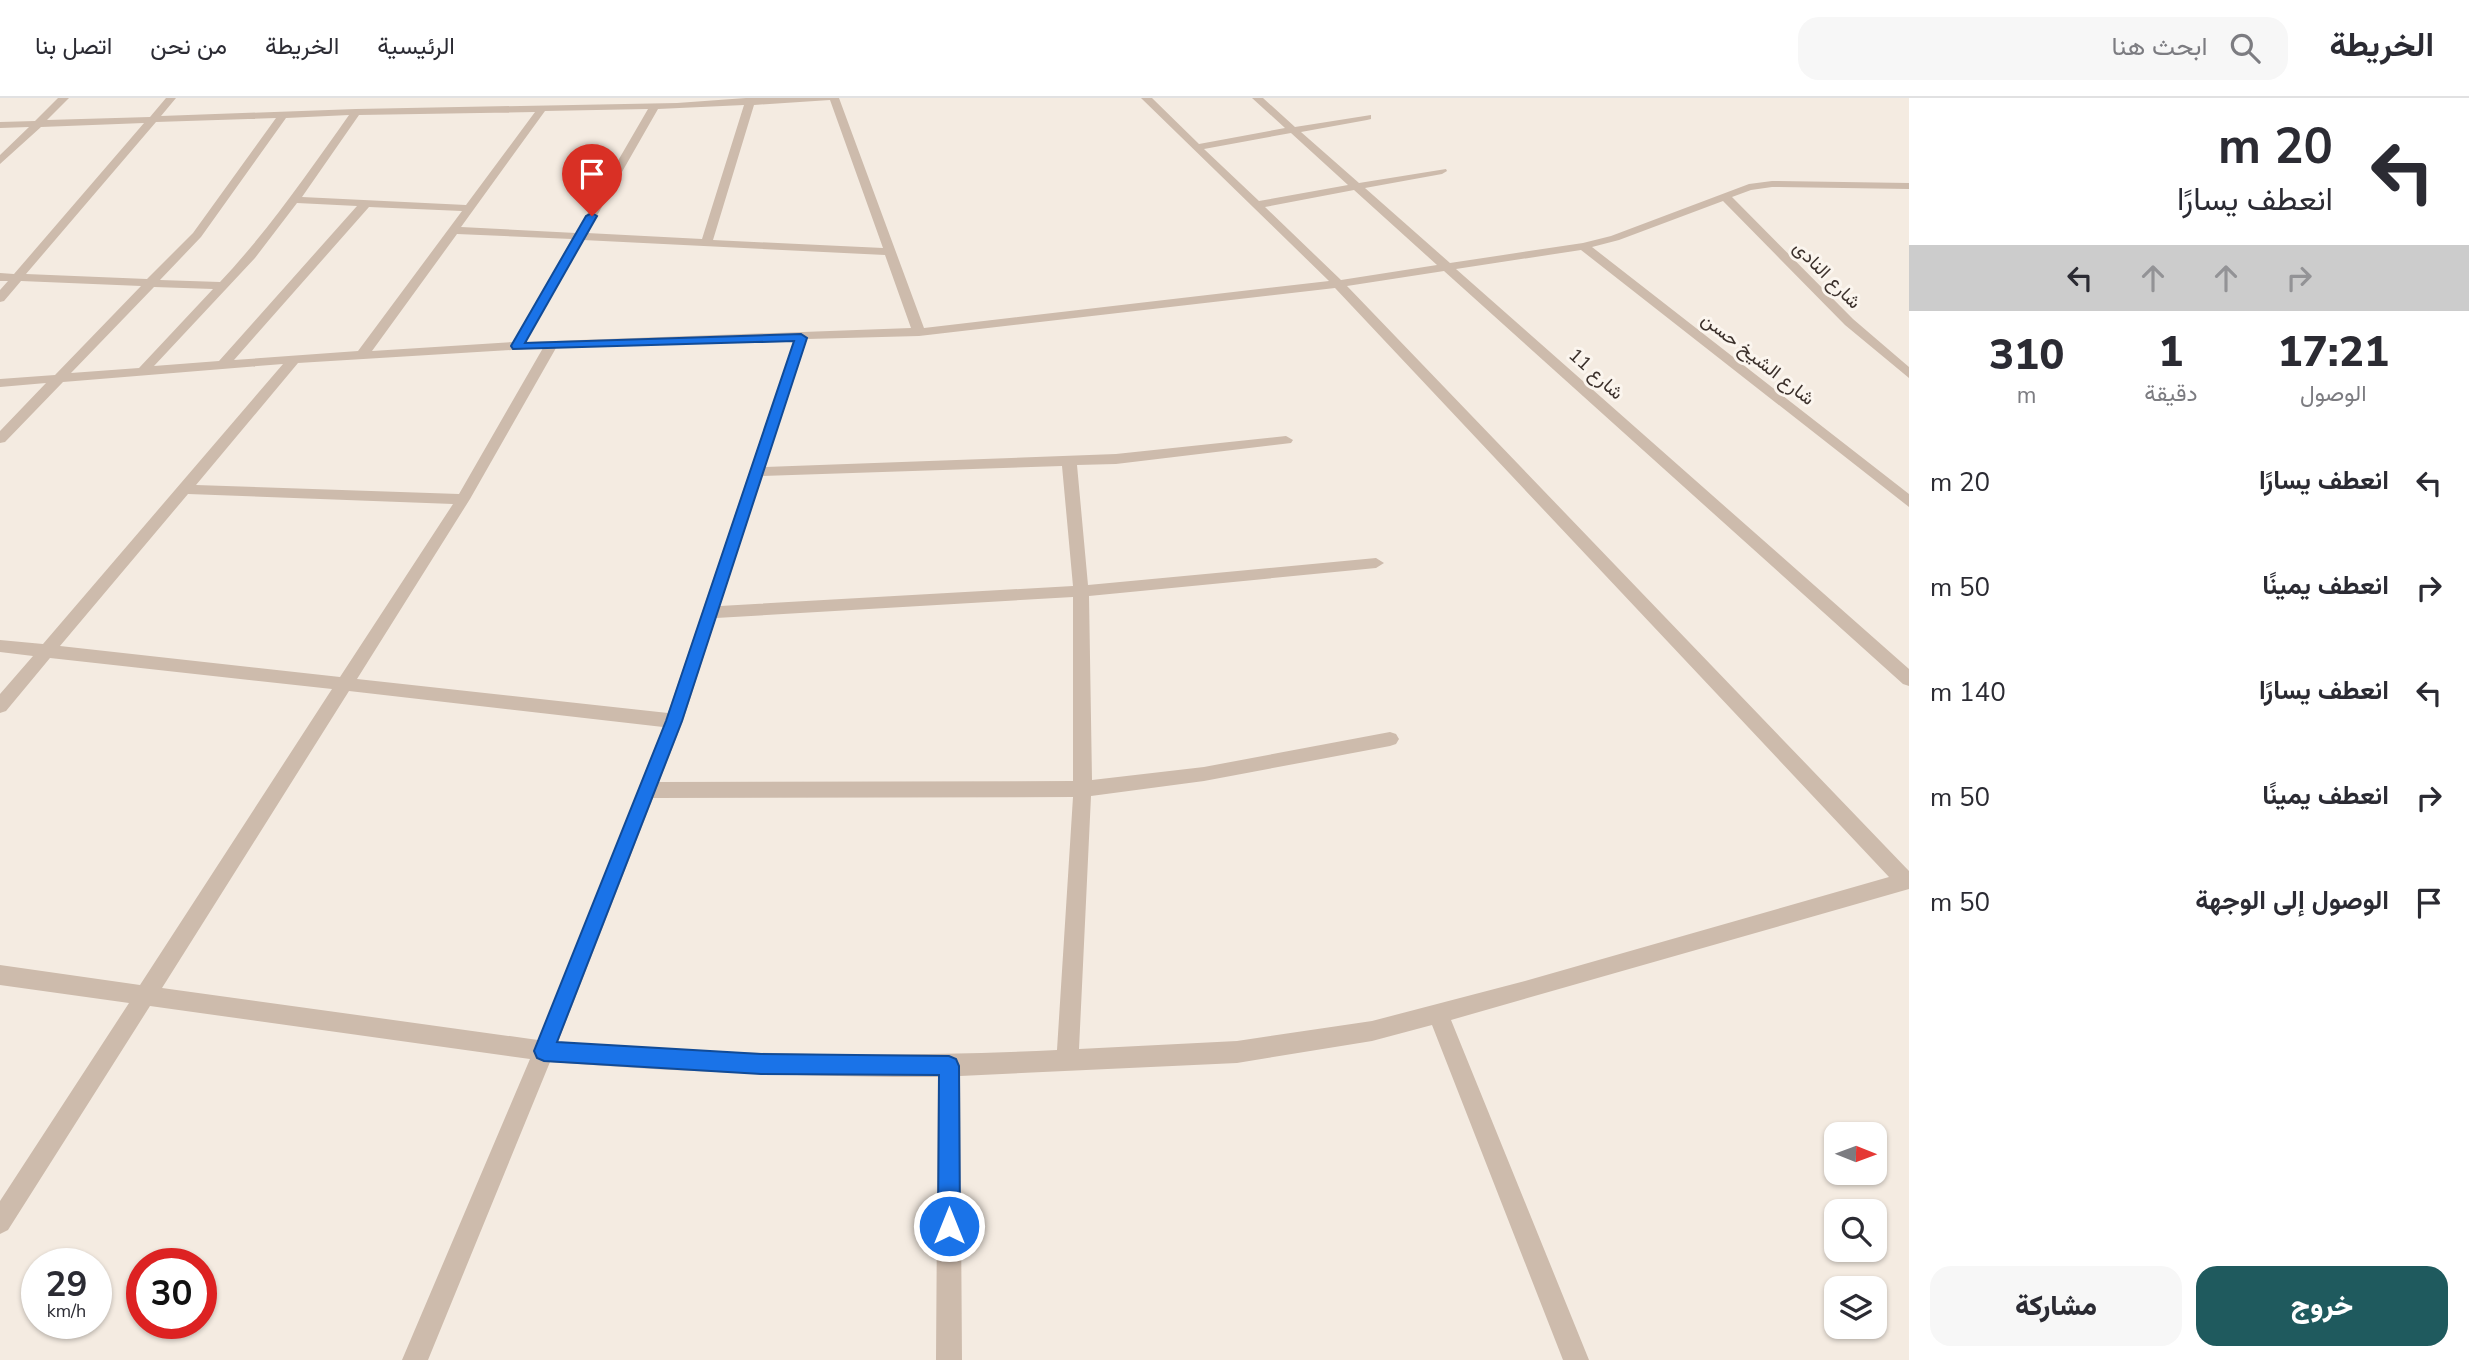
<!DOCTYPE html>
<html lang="ar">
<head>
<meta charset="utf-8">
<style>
  :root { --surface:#fff; --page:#f7f7f7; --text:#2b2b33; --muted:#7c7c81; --line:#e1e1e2; --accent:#1f5a5e }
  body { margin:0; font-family:"Nunito Sans",Vazirmatn,sans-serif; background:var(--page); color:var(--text); direction:rtl; height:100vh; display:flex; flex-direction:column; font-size:26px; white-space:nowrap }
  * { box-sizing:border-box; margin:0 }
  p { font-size:23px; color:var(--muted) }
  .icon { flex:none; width:38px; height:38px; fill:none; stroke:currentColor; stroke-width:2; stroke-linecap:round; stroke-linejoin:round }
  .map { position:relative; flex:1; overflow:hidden; direction:ltr }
  .drawer { display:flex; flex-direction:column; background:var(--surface); width:560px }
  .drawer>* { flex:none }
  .banner { background:#fff; color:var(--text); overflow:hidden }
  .needle { width:46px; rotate:91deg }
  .buttons { position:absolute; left:1824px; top:1024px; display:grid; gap:14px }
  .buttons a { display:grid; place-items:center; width:63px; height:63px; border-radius:14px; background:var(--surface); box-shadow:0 2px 5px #0004; font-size:35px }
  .speed { position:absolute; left:21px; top:1150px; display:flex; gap:14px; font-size:35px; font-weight:700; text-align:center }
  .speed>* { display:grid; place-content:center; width:91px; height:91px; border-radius:50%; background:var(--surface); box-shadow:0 2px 5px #0004; line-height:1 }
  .speed small { font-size:18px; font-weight:400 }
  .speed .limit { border:10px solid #d22; background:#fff; color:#111 }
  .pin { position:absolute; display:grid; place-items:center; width:60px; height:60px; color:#fff; margin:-72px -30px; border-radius:50% 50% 50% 0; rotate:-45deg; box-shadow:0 0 7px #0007 }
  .pin .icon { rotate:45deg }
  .me { position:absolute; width:77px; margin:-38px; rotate:0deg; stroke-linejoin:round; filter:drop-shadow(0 0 5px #0008) }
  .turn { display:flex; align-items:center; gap:24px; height:147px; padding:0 21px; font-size:32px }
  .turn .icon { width:91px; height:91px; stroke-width:2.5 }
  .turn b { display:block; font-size:49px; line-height:60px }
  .lanes { display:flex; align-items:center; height:66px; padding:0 21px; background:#0003; justify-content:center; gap:35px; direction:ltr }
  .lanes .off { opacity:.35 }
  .eta { display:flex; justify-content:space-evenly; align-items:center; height:119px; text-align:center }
  .eta b { font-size:42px; font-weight:800; line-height:49px }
  .primary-button { display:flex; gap:14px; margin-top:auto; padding:14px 21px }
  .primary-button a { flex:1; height:80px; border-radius:21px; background:var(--accent); color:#fff; font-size:28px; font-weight:800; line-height:80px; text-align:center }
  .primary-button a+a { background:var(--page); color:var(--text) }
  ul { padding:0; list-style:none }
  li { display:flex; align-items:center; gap:21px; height:105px; padding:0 21px }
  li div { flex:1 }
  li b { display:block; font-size:26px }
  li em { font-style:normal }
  header { display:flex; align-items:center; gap:42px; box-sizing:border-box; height:98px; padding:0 35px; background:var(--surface); border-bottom:2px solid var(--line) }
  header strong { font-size:33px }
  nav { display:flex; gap:38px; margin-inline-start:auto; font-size:24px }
  .search { width:490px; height:63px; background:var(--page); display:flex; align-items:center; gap:18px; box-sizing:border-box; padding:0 24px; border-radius:21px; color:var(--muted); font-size:26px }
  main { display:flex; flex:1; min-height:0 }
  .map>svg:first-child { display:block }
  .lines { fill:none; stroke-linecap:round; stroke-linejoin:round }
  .street { fill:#cdbbac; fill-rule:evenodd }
  .route { fill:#1a73e8; stroke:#114b97; stroke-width:2 }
  .labels { text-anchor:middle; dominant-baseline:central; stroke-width:6; stroke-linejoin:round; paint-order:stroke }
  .far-street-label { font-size:19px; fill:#3b302b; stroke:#fbf5ee }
</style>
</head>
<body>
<header>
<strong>الخريطة</strong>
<div class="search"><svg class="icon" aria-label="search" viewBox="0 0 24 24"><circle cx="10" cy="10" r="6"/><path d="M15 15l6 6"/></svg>ابحث هنا</div>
<nav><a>الرئيسية</a><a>الخريطة</a><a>من نحن</a><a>اتصل بنا</a></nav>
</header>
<main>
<section class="drawer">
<div class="banner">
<div class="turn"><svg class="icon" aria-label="left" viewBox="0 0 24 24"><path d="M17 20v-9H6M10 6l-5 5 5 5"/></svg><div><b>20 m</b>انعطف يسارًا</div></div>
<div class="lanes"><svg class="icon" aria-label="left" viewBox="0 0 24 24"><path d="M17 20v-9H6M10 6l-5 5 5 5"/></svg><svg class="icon off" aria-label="ahead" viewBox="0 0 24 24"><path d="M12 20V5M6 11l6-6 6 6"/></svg><svg class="icon off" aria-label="ahead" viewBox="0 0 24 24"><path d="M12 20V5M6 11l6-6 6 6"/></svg><svg class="icon off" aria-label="right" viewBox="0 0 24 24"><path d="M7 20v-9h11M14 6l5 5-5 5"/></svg></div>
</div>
<div class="eta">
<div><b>17:21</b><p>الوصول</p></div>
<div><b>1</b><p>دقيقة</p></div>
<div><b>310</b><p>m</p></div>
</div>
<ul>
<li><svg class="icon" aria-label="left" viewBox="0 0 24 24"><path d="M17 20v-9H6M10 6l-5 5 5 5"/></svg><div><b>انعطف يسارًا</b></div><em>20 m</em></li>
<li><svg class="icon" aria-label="right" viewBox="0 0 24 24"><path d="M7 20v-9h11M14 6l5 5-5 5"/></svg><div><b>انعطف يمينًا</b></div><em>50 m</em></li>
<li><svg class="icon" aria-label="left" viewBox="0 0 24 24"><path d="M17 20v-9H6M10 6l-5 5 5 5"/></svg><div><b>انعطف يسارًا</b></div><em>140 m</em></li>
<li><svg class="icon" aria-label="right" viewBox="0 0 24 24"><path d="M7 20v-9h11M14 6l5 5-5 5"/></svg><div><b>انعطف يمينًا</b></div><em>50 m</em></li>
<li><svg class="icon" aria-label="arrive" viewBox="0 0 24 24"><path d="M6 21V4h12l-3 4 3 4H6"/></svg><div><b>الوصول إلى الوجهة</b></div><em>50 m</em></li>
</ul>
<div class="primary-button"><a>خروج</a><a>مشاركة</a></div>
</section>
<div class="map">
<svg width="1909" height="1262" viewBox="0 0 1909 1262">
  <rect width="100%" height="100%" fill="#f4ebe1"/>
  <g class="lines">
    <path class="street" d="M 58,0 L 69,0 L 47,22 L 150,19 L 166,0 L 176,0 L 161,18 L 356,11 L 677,5 L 746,0 L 839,0 L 924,230 L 1329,183 L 1141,0 L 1152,0 L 1199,46 L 1285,30 L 1252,0 L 1263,0 L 1295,29 L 1371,17 L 1371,21 L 1367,22 L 1301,34 L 1359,85 L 1446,71 L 1447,73 L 1442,76 L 1365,90 L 1450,165 L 1583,145 L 1611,138 L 1749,86 L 1772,83 L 1909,85 L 1909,91 L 1772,89 L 1751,92 L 1732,99 L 1853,221 L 1909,269 L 1909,280 L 1845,227 L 1723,103 L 1619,142 L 1592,149 L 1909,396 L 1909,409 L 1581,152 L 1456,171 L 1909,571 L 1909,588 L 1903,586 L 1444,173 L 1347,188 L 1909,773 L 1909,791 L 1451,922 L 1589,1262 L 1563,1262 L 1432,927 L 1372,943 L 1237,965 L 960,978 L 962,1262 L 936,1262 L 938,979 C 808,979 679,974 550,964 L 428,1262 L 402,1262 L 530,961 L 150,908 L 8,1132 L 0,1136 L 0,1103 L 129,905 L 0,887 L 0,867 L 140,887 L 332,591 L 50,560 L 6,613 L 0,615 L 0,596 L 33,558 L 0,554 L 0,542 L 43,546 L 283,266 L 63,284 L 5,344 L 0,345 L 0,333 L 46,285 L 0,289 L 0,281 L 55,277 L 141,188 L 21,183 L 4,203 L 0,204 L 0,192 L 8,183 L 0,183 L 0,175 L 14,176 L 144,25 L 41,29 L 0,66 L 0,57 L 29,29 L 0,30 L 0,24 L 35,23 ZM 830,2 L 883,150 L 713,142 L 754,7 ZM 744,7 L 702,141 L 587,135 L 658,11 ZM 648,11 L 576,135 L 461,129 L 545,13 ZM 535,14 L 466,107 L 302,99 L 359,17 ZM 349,17 C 308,75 268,133 220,184 L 160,182 L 201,139 L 286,20 ZM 276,20 L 193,135 L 147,181 L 26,176 L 156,24 ZM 1291,35 L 1348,87 L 1259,103 L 1204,51 ZM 1354,92 L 1437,167 L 1341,182 L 1265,109 ZM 297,105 L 357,108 L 219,263 L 154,268 L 255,160 ZM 369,109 L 462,113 L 358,253 L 234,262 ZM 457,136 L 572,141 L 513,244 L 372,253 ZM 583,142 L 885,157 L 911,230 L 526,244 ZM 154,189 L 213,191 L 139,270 L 71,275 ZM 1335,190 L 1889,779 L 1525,883 L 1372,923 L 1237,943 L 1079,951 L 1091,698 L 1204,683 L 1390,648 L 1396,646 L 1399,641 L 1396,636 L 1390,634 L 1204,669 L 1092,682 L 1089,498 L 1376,470 L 1384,465 L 1376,460 L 1088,487 L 1077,367 L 1116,366 L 1291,345 L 1293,342 L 1286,338 L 1116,356 L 765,369 L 807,241 L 919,238 ZM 794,242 L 668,615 L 357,581 L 470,401 L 556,250 ZM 543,250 L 459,396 L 196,387 L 298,265 ZM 1062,368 L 1073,488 L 720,508 L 762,378 ZM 188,396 L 453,406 L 340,579 L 60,548 ZM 1073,499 L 1073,683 L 659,684 L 683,623 L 716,520 ZM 349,593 L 663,629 L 538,942 L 162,890 ZM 1073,699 L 1057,952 C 890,960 725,957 558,944 L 653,700 Z"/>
  </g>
  <path class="route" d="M 592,115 L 597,118 L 525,245 L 801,236 L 807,240 L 682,623 L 557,944 L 761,956 L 949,958 L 956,961 L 959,968 L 960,1128 L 957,1136 L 949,1139 L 941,1136 L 938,1128 L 939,977 L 761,976 L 544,963 L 537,960 L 534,953 L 666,623 L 794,243 L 513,251 L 511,248 L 586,118 Z"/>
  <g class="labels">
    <g class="far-street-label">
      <text transform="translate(1827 177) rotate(45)">شارع النادى</text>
      <text transform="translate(1758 261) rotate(38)">شارع الشيخ حسن</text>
      <text transform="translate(1596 276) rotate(42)">شارع 11</text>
    </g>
  </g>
</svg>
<div class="buttons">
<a><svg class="needle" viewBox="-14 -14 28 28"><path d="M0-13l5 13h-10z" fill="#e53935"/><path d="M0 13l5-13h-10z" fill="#7c7c81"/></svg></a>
<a><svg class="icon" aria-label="search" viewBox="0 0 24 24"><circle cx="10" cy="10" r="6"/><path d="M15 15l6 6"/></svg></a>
<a><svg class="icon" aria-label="layers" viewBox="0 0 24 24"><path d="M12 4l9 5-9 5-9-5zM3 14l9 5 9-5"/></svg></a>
</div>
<div class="speed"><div>29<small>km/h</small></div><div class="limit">30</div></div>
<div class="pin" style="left:592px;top:118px;background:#d93025"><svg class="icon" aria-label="arrive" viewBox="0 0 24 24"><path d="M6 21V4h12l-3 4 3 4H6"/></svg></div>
<svg class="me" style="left:949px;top:1128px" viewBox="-20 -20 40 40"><circle r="17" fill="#1a73e8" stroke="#fff" stroke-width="3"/><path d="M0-11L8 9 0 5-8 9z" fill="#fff"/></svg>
</div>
</main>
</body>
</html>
